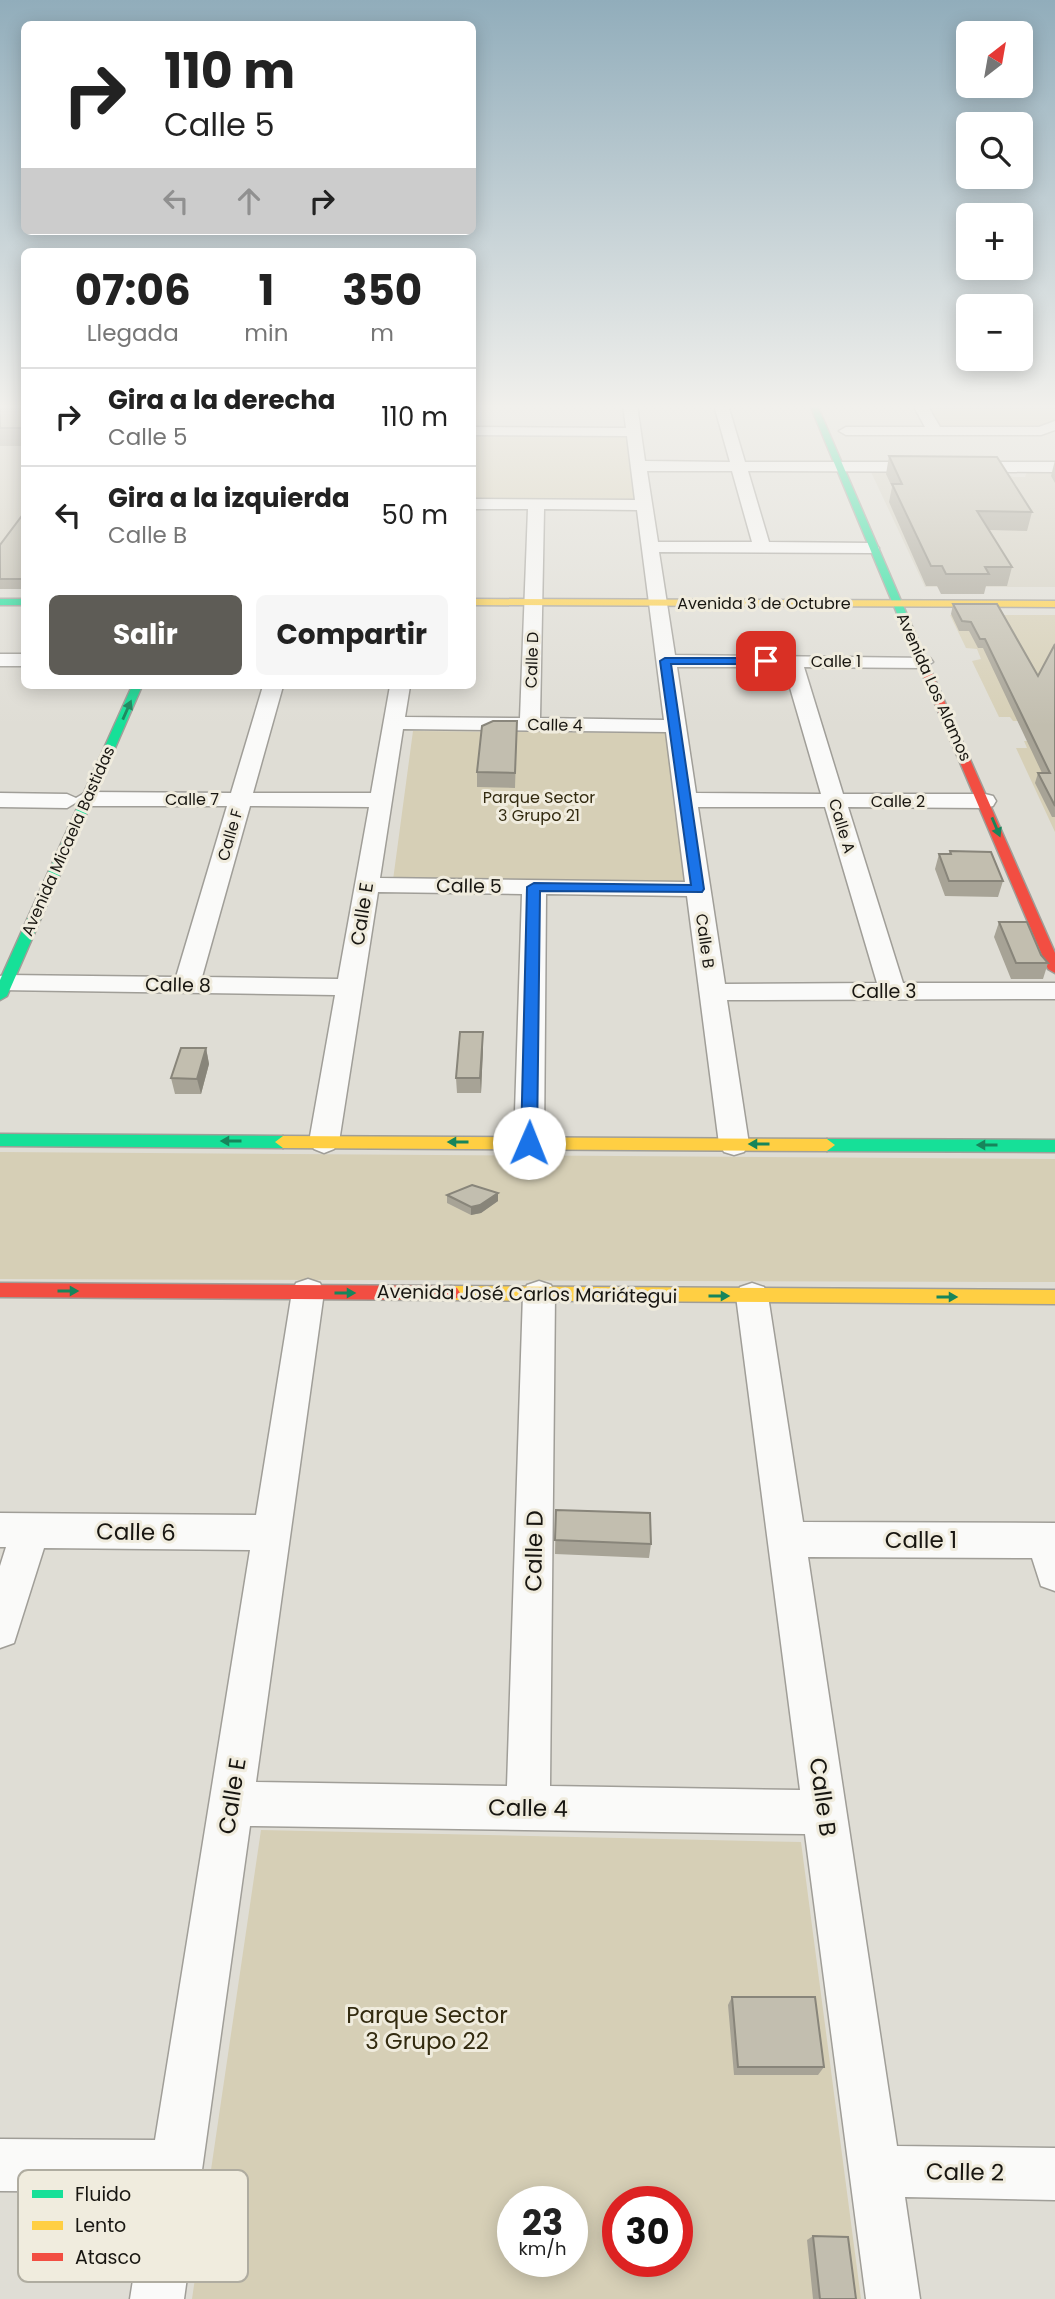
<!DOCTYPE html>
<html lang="es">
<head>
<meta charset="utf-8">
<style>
  :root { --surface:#fff; --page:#f6f6f6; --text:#222; --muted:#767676; --line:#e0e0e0; --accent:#5e5c56 }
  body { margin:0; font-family:Poppins,sans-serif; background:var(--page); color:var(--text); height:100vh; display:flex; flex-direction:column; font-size:26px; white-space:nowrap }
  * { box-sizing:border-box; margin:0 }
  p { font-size:23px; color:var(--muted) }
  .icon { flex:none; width:38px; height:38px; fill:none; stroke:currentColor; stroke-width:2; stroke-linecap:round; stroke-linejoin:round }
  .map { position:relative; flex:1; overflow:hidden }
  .details { position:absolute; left:21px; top:248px; width:455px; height:441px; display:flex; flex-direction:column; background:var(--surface); border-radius:10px; box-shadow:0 4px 18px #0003 }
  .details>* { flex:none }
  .top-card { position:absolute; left:21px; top:21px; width:455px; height:214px; border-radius:10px; box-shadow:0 4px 18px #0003; background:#fff; color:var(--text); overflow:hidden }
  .needle { width:46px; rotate:31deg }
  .controls { position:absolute; left:956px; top:21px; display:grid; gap:14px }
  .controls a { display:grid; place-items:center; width:77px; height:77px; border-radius:10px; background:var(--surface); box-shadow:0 4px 18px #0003; font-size:35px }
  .speed { position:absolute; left:497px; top:2186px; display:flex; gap:14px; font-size:35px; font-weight:700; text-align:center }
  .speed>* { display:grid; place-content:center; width:91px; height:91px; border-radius:50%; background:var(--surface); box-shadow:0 4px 18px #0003; line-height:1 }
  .speed small { font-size:18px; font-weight:400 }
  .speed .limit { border:10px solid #d22; background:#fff; color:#111 }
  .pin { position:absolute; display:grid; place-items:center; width:60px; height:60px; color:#fff; margin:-30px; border-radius:14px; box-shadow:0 4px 10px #0006 }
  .me { position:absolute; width:77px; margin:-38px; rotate:1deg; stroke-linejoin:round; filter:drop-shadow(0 0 5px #0008) }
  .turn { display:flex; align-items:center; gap:24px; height:147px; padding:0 28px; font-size:32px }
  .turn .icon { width:91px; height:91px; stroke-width:2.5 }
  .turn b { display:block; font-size:49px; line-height:60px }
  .lanes { display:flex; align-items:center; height:66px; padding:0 28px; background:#0003; justify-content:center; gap:35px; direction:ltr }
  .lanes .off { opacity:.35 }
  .eta { display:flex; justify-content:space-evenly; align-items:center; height:119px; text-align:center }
  .eta b { font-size:42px; font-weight:700; line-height:49px }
  .primary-button { display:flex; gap:14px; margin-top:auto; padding:14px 28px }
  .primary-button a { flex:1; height:80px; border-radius:10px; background:var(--accent); color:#fff; font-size:28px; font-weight:700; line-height:80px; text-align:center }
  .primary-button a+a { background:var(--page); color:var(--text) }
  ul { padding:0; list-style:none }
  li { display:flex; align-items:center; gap:21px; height:98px; padding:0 28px; border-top:2px solid var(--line) }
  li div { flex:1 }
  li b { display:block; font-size:26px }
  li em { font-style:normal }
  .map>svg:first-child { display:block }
  .built { fill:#d4d0c2 }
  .green { fill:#d6cfb6; fill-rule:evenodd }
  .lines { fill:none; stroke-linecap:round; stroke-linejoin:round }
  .street-casing { stroke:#a09e98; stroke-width:3 }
  .fast-casing { stroke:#a09e98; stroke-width:3 }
  .slow-casing { stroke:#a09e98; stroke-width:3 }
  .jam-casing { stroke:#a09e98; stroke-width:3 }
  .street { fill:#fafaf9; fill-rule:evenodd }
  .fast { fill:#16e098; fill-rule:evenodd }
  .slow { fill:#ffcf43; fill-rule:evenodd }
  .jam { fill:#f24e42; fill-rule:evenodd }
  .wall { fill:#a7a396 }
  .shaded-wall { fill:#88857a }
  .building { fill:#c2beaf; stroke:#88857a; stroke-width:2 }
  .oneway { fill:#17855b }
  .route { fill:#1a73e8; stroke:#114b97; stroke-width:2 }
  .labels { text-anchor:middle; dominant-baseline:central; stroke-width:6; stroke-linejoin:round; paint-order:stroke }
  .far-street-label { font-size:16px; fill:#181611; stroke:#f0ecde }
  .far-park-label { font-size:16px; fill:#322a0f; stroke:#f0ecde }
  .street-label { font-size:19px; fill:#181611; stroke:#f0ecde }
  .near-street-label { font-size:23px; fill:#181611; stroke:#f0ecde }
  .near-park-label { font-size:23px; fill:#322a0f; stroke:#f0ecde }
  .key { fill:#f0ecde; stroke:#afaca0; stroke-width:2 }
  .key-label { font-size:19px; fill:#181611 }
</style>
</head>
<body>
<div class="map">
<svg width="1055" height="2299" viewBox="0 0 1055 2299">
  <rect width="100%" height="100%" fill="#dfddd5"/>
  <path class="built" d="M 0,405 L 24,405 L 24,552 L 0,552 Z
    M 871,472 L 1005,472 L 1013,477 L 1025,477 L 1027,472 L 1055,472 L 1055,587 L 925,587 Z"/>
  <path class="green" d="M 927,405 L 1055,405 L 1055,424 L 1042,430 L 942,429 Z
    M 473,433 L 627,434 L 636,502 L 473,502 Z
    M 950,615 L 1055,615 L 1055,832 L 1016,748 L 1027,748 L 1024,741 L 1030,741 L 1021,721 L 1013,721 L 1010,717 L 999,717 L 972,661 L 981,659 L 977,649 L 966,648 Z
    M 413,731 L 667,733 L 686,882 L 393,880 Z
    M 0,1152 L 1055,1159 L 1055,1282 L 0,1279 Z
    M 261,1830 L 801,1842 L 861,2299 L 192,2299 ZM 513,2202 L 572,2202 L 572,2261 L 513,2261 ZM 618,2202 L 677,2202 L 677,2261 L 618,2261 Z"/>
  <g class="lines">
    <g class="street-casing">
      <path id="street" d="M 623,405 L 637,405 L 645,461 L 730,462 L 714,405 L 728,405 L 745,462 L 1055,462 L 1055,472 L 748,471 L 769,542 L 871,543 L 879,548 L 871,553 L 659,552 L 675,655 L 930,658 L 933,662 L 923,668 L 804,667 L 843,794 L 985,794 L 993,796 L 996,801 L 993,806 L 985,808 L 848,807 L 903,983 L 1055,983 L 1055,999 L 727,1000 L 749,1144 L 744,1152 L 734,1155 L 724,1152 L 719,1144 L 687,896 L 546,894 L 544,1143 L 539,1150 L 529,1154 L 519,1150 L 514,1143 L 522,894 L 378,892 L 339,1142 L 334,1149 L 324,1153 L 314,1149 L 309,1142 L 335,995 L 0,990 L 0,976 L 6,975 L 176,977 L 227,806 L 86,806 L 77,802 L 67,808 L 0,807 L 0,793 L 67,794 L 76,798 L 86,792 L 231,793 L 263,686 L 283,686 L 253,793 L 371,793 L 390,686 L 410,686 L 405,717 L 520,718 L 528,509 L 472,509 L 472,499 L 635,500 L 627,436 L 472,435 L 472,427 L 626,428 ZM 647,471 L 732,471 L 752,542 L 658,542 ZM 544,509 L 637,510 L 664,720 L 540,718 ZM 677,667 L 784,667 L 821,794 L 696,793 ZM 403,729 L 666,732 L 685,882 L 380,878 ZM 250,806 L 369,807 L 338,979 L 202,977 ZM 698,807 L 825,807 L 877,983 L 725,984 Z
        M 913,405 L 927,405 L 940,427 L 1039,427 L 1055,421 L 1055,430 L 1041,435 L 846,435 L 839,431 L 846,427 L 925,427 Z
        M 0,654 L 24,654 L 24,666 L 0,666 Z
        M 308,1279 L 320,1283 L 324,1292 L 256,1782 L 507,1786 L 523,1294 L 527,1285 L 539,1281 L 551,1285 L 555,1294 L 550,1786 L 800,1790 L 736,1296 L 740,1287 L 752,1283 L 764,1287 L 768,1296 L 803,1522 L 1055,1523 L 1055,1591 L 1041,1586 L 1032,1558 L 808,1557 L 897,2146 L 1055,2148 L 1055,2200 L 905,2197 L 920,2299 L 866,2299 L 805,1834 L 250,1826 L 184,2299 L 130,2299 L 147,2192 L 0,2191 L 0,2139 L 155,2140 L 250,1550 L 44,1548 L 14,1643 L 0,1648 L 0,1566 L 6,1547 L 0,1547 L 0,1513 L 256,1515 L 292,1292 L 296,1283 Z"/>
    </g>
    <g class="fast-casing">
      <path id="fast" d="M 810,405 L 817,405 L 929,666 L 928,668 L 919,666 Z
        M 0,599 L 24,599 L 24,605 L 0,605 Z
        M 132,686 L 142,686 L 7,996 L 0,1000 L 0,980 Z
        M 0,1134 L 283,1136 L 291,1142 L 283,1148 L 0,1146 Z
        M 827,1139 L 1055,1140 L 1055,1152 L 827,1151 L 819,1145 Z"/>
    </g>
    <g class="slow-casing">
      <path id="slow" d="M 472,599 L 1055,601 L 1055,607 L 472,605 Z
        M 283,1136 L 827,1139 L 835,1145 L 827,1151 L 283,1148 L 275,1142 Z
        M 451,1286 L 1055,1290 L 1055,1304 L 451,1300 L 445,1298 L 442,1293 L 445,1288 Z"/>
    </g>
    <g class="jam-casing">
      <path id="jam" d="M 924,663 L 929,666 L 1055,953 L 1055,973 L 1048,969 L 919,666 Z
        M 0,1283 L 451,1286 L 457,1288 L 460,1293 L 457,1298 L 451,1300 L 0,1297 Z"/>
    </g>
    <use href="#street" class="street"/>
    <use href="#fast" class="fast"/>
    <use href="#slow" class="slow"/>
    <use href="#jam" class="jam"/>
  </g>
  <path class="wall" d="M 0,405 L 24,405 L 24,446 L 0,446 Z
    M 889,456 L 1032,512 L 1027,531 L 989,530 L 1012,567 L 1007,586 L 986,586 L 984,594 L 941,594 L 937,586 L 926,586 L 889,502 L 892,487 L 886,474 Z
    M 1055,460 L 1055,483 L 1051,476 Z
    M 24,513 L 24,589 L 0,589 L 0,545 Z
    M 953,604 L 1038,676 L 1055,644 L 1055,817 L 1052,817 L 1035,783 L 1038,773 L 1042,773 L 983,648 L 978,648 L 969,631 L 959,631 L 951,614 Z
    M 517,721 L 515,788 L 477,787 L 477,772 Z
    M 950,851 L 1003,881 L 998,897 L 945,896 L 935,869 L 939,854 L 949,854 Z
    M 999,922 L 1041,955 L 1048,963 L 1043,979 L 1011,979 L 994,937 Z
    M 206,1048 L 209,1064 L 201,1094 L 175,1094 L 171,1078 Z
    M 483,1048 L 481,1093 L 457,1093 L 456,1078 Z
    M 447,1195 L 498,1201 L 481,1213 L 471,1215 L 447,1203 Z
    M 556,1510 L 651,1544 L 649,1558 L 555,1554 Z
    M 732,1997 L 824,2067 L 818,2075 L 734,2075 L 728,2005 Z
    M 813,2236 L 856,2299 L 813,2299 L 807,2240 Z"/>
  <path class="shaded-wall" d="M 483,1032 L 483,1048 L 481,1093 L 480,1078 Z
    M 206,1048 L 209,1064 L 201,1094 L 197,1079 Z
    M 498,1193 L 498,1201 L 481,1213 L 471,1215 L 471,1207 Z"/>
  <path class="building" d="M 0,405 L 24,405 L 24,428 L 0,428 Z
    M 889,456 L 997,457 L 1032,512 L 977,511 L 1012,567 L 985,567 L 989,574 L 946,574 L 942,566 L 931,566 L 892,484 L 902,484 Z
    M 24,513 L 24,579 L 0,579 L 0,545 Z
    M 953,604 L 997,604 L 1038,676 L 1055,644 L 1055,806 L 1038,773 L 1050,773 L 985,639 L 980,639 L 971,622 L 962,621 Z
    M 493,721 L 517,721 L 515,773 L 477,772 L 482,726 Z
    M 950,851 L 991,852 L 1003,881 L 949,881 L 939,854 L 951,854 Z
    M 999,922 L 1027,922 L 1041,955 L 1048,963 L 1016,963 Z
    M 460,1032 L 483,1032 L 480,1078 L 456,1078 Z
    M 181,1048 L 206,1048 L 197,1079 L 171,1078 Z
    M 472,1185 L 498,1193 L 480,1205 L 471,1207 L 447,1195 Z
    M 556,1510 L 650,1513 L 651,1544 L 555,1540 Z
    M 732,1997 L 815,1997 L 824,2067 L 738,2067 Z
    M 813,2236 L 848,2237 L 856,2299 L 820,2299 Z"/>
  <defs><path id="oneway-solid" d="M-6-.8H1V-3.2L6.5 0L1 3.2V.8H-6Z" transform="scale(1.75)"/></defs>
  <g class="oneway">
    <use href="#oneway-solid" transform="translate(127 710) rotate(-66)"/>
    <use href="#oneway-solid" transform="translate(996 827) rotate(67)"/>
    <use href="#oneway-solid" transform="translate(231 1141) rotate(-180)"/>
    <use href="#oneway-solid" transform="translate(458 1142) rotate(-180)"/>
    <use href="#oneway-solid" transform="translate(759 1144) rotate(-180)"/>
    <use href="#oneway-solid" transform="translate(987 1145) rotate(-180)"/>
    <use href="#oneway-solid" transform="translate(68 1291)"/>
    <use href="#oneway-solid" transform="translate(345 1293)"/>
    <use href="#oneway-solid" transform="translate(719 1296)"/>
    <use href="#oneway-solid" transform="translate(947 1297)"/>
  </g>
  <linearGradient id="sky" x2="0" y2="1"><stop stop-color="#91adbb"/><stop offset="0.56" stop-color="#f1f0ec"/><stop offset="1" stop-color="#f1f0ec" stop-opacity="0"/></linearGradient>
  <rect width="1055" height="726" fill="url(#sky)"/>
  <path class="route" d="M 665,658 L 766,658 L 771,661 L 766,664 L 671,664 L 704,889 L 702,892 L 540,891 L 537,1143 L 529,1148 L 521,1143 L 527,887 L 534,883 L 691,885 L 660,661 Z"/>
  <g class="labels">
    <g class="far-street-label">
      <text x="764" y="603">Avenida 3 de Octubre</text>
      <text transform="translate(532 660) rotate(-88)">Calle D</text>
      <text x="836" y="661">Calle 1</text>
      <text transform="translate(934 687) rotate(66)">Avenida Los Alamos</text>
      <text transform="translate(555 725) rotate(1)">Calle 4</text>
      <text x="192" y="799">Calle 7</text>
      <text x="898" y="801">Calle 2</text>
      <text transform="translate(842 826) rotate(73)">Calle A</text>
      <text transform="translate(230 835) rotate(-74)">Calle F</text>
      <text transform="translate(68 841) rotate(-66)">Avenida Micaela Bastidas</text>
      <text transform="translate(705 941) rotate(82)">Calle B</text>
    </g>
    <g class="far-park-label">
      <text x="539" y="797">Parque Sector<tspan x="539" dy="18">3 Grupo 21</tspan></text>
    </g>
    <g class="street-label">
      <text transform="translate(469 886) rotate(1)">Calle 5</text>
      <text transform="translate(362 914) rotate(-81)">Calle E</text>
      <text transform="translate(178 985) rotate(1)">Calle 8</text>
      <text x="884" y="991">Calle 3</text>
      <text transform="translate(527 1294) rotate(1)">Avenida José Carlos Mariátegui</text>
    </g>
    <g class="near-street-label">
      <text transform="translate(136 1532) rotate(1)">Calle 6</text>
      <text x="921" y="1540">Calle 1</text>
      <text transform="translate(534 1551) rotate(-89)">Calle D</text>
      <text transform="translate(232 1796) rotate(-81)">Calle E</text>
      <text transform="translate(823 1797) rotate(82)">Calle B</text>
      <text transform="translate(528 1808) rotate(1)">Calle 4</text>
      <text transform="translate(965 2172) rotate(1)">Calle 2</text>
    </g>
    <g class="near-park-label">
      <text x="427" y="2015">Parque Sector<tspan x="427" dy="26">3 Grupo 22</tspan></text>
    </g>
  </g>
  <rect x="18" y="2170" width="230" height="112" rx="10" class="key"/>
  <rect x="32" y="2190" width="31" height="8" fill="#16e098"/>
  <rect x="32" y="2221" width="31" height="9" fill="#ffcf43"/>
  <rect x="32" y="2253" width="31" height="8" fill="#f24e42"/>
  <g class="key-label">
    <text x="75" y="2201">Fluido</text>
    <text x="75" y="2232">Lento</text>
    <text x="75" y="2264">Atasco</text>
  </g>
</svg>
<div class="controls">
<a><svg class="needle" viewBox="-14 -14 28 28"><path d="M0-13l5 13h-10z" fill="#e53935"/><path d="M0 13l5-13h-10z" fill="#767676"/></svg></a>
<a><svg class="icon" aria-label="search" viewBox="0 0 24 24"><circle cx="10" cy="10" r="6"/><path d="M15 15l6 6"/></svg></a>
<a>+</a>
<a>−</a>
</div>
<div class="speed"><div>23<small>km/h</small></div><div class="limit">30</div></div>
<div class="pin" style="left:766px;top:661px;background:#d93025"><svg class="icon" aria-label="arrive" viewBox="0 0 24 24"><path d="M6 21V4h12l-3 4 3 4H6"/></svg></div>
<svg class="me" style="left:529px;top:1143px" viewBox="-20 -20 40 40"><circle r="19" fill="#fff"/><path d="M0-13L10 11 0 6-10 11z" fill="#1a73e8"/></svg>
<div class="top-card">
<div class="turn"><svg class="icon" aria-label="right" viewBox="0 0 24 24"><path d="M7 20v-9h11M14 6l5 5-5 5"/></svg><div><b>110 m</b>Calle 5</div></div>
<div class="lanes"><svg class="icon off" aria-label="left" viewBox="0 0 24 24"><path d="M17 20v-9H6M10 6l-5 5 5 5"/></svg><svg class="icon off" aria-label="ahead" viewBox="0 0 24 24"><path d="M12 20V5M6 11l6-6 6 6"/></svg><svg class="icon" aria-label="right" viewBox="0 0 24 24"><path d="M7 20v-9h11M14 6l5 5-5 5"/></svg></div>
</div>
<section class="details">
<div class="eta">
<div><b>07:06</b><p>Llegada</p></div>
<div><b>1</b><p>min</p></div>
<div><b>350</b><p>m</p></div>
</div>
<ul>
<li><svg class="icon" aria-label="right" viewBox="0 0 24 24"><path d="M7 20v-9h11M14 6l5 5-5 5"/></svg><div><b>Gira a la derecha</b><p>Calle 5</p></div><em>110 m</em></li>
<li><svg class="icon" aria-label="left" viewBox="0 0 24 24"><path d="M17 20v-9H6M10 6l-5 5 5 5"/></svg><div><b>Gira a la izquierda</b><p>Calle B</p></div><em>50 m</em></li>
</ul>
<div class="primary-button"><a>Salir</a><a>Compartir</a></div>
</section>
</div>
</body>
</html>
